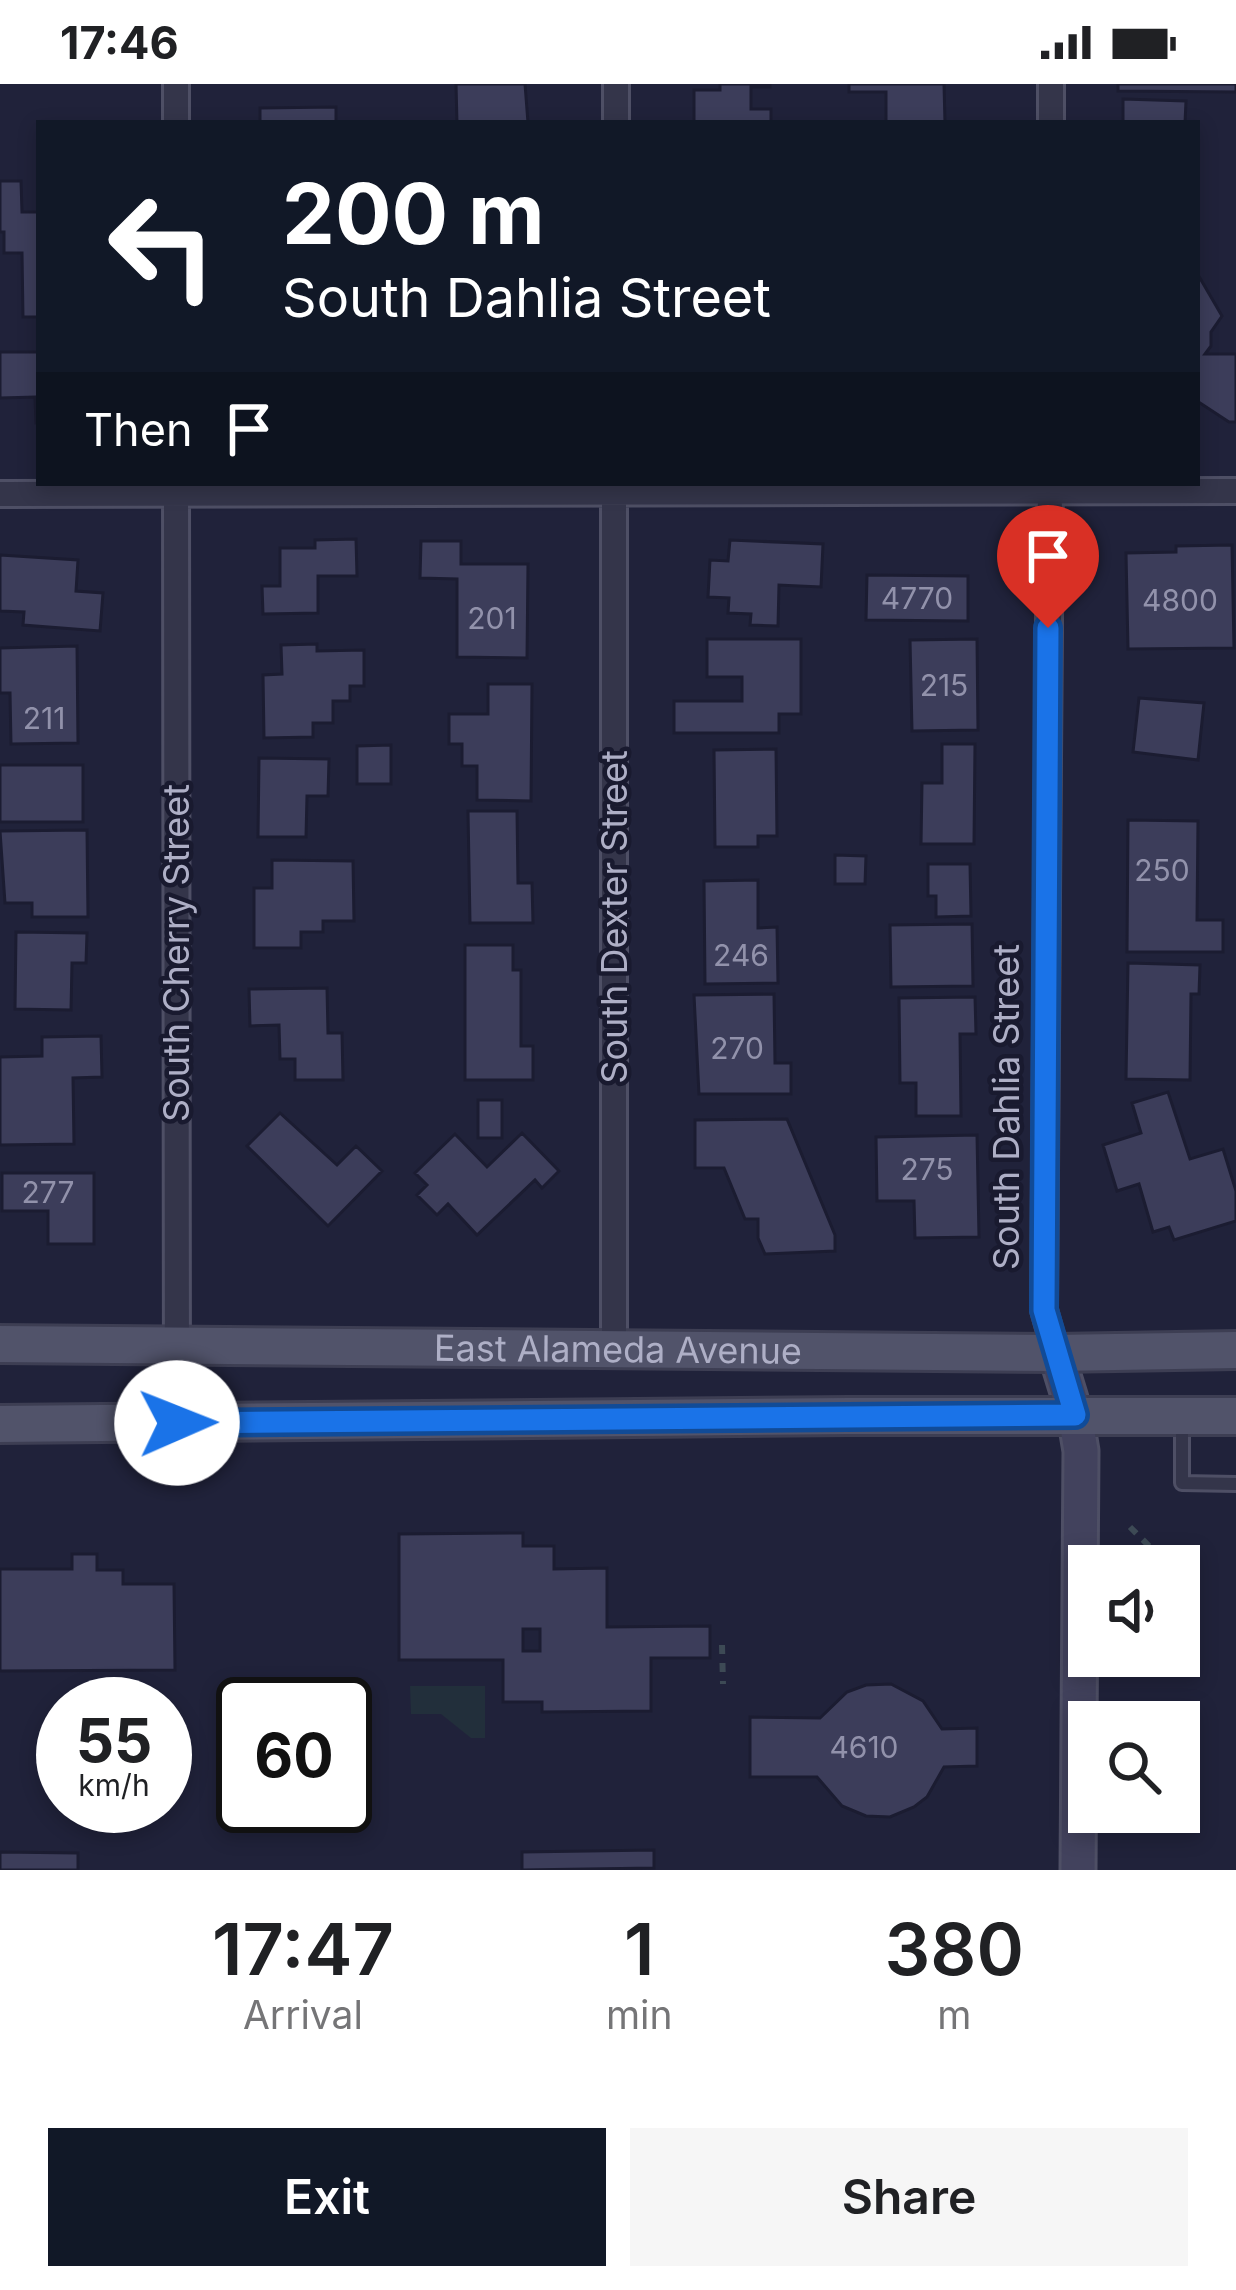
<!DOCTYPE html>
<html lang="en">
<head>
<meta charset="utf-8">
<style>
  :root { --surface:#fff; --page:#f6f6f6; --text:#202124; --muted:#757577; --accent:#111827 }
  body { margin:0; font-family:Inter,sans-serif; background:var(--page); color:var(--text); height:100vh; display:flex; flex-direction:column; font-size:45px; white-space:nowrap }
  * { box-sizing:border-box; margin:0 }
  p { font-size:39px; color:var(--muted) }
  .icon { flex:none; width:66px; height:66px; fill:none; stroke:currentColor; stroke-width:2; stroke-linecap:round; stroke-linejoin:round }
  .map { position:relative; height:1786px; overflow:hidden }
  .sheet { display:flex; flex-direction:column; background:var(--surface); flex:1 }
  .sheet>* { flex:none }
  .top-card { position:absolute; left:36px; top:36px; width:1164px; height:366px; border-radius:0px; box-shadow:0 6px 18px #0003; background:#111827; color:#fff; overflow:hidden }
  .controls { position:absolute; left:1068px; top:1461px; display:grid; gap:24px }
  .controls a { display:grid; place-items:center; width:132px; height:132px; border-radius:0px; background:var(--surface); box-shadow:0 6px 18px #0003; font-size:60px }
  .speed { position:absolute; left:36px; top:1593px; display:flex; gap:24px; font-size:60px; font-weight:700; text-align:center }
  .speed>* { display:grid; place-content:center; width:156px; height:156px; border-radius:50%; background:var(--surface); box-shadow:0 6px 18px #0003; line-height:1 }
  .speed small { font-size:30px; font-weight:400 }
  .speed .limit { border:6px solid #111; border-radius:18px; background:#fff; color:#111 }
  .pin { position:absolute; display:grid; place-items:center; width:102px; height:102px; color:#fff; margin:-123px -51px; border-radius:50% 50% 50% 0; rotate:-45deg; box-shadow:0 0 12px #0007 }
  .pin .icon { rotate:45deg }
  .me { position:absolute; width:132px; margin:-66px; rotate:89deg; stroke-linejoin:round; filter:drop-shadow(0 0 9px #0008) }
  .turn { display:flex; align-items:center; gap:42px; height:252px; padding:0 48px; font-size:54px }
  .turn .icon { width:156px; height:156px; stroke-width:2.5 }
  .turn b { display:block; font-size:84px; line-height:102px }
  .then { display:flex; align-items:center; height:114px; padding:0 48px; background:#0003; gap:24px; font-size:45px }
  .eta { display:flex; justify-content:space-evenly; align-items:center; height:204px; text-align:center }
  .eta b { font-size:72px; font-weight:600; line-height:84px }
  .cta { display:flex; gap:24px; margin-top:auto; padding:24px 48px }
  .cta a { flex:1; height:138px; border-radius:0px; background:var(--accent); color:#fff; font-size:48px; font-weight:600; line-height:138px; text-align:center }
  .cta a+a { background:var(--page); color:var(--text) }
  .status { display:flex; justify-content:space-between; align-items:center; height:84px; padding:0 60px; background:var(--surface); direction:ltr }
  .status svg { height:33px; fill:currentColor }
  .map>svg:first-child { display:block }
  .green { fill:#222f3b }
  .building { fill:#3c3d5a; stroke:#1b1c31; stroke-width:3; fill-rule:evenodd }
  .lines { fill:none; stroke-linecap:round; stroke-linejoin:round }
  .lane-casing { stroke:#4e4f65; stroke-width:18 }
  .street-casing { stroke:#4e4f65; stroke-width:30 }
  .secondary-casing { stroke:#4e4f65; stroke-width:39 }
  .primary-casing { stroke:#3d3e53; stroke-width:42 }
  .path { stroke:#3d4a55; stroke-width:6; stroke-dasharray:9 9; stroke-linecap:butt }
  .lane { stroke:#34354a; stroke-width:12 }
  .street { stroke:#34354a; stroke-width:24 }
  .secondary { stroke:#42425d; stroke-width:33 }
  .primary { stroke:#51536a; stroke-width:36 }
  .route-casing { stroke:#114b97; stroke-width:30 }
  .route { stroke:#1a73e8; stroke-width:21 }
  .labels { text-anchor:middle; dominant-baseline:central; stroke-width:9; stroke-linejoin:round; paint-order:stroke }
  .number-label { font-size:30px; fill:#9292ab }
  .street-label { font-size:36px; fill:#aeafc6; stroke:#191a2f }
</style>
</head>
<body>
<div class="status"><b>17:46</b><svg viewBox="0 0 49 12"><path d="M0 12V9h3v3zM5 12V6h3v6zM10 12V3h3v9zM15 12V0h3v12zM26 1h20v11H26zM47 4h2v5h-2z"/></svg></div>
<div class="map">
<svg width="1236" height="1786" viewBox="0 0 1236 1786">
  <rect width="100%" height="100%" fill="#20223a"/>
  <path class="green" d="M 410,1602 L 485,1602 L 485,1654 L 471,1654 L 441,1630 L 411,1630 Z"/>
  <path class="building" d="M 456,0 L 525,0 L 528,39 L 457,39 Z
    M 720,0 L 770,0 L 770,3 L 751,3 L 751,25 L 771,25 L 771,39 L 694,39 L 694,6 L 720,6 Z
    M 849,0 L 944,0 L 945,39 L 886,39 L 886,8 L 849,8 Z
    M 1118,0 L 1236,0 L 1236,8 L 1118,7 Z
    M 1123,15 L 1186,17 L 1185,39 L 1123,39 Z
    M 336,23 L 336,39 L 260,39 L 260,24 Z
    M 0,97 L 21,97 L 22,128 L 38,128 L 39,112 L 39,233 L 23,233 L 22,169 L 4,169 L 4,148 L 0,148 Z
    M 1197,189 L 1222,232 L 1211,248 L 1211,262 L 1205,270 L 1236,270 L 1236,338 L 1229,338 L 1197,317 Z
    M 0,268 L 39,268 L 39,339 L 36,339 L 35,313 L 0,314 Z
    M 356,455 L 357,492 L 318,492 L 318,529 L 263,530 L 262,502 L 280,502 L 280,464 L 315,464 L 315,456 Z
    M 730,456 L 823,460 L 821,503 L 779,501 L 778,542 L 750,541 L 751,530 L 728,529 L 729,514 L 708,513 L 710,476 L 728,477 Z
    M 421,457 L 461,457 L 461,480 L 528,480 L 527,574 L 457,573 L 457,495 L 420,494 Z
    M 1232,461 L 1234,564 L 1128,565 L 1126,469 L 1176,468 L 1176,462 Z
    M 0,471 L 78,476 L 76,507 L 103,509 L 100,547 L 23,541 L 24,528 L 0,527 Z
    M 867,491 L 968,492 L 968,537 L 866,536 Z
    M 707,555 L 801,555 L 801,630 L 779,630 L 779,649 L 674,649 L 674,617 L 742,617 L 742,593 L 707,593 Z
    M 977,555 L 978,646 L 912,647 L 910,556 Z
    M 317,560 L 317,567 L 364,566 L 364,602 L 350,602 L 350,617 L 333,617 L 333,639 L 313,639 L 313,653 L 264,654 L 263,591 L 282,590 L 281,561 Z
    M 77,562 L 78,659 L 11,660 L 10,609 L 0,609 L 0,564 Z
    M 488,600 L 532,600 L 531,717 L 477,716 L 477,682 L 462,682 L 462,660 L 449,660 L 449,630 L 488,630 Z
    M 1139,614 L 1204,619 L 1198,676 L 1133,668 Z
    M 942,660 L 975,660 L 974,760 L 921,760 L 922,699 L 942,699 Z
    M 391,661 L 391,700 L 357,700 L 357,662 Z
    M 776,665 L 777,752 L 758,752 L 758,763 L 715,763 L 714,666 Z
    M 259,674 L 329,675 L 328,712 L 307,712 L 306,753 L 258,753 Z
    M 0,681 L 83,681 L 83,738 L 0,738 Z
    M 468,727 L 517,727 L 518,799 L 532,799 L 533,839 L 470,839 Z
    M 1128,736 L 1198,737 L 1197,836 L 1223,836 L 1223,868 L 1127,868 Z
    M 87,746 L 88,833 L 32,833 L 32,819 L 5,819 L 0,747 Z
    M 835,771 L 866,772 L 865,800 L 835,800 Z
    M 272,776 L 353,777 L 354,837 L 323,837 L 323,848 L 301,848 L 301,864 L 254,864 L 254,804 L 272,804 Z
    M 928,780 L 970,780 L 971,832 L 936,833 L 936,812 L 928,812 Z
    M 758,796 L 758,844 L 777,843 L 778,899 L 705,900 L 704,797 Z
    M 972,840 L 973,902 L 891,903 L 890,841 Z
    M 16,848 L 87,849 L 86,879 L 72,879 L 71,926 L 15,925 Z
    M 465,861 L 513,861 L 513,886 L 521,886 L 521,962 L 533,962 L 533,996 L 465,996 Z
    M 1128,879 L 1200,881 L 1199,910 L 1191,910 L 1190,996 L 1126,995 Z
    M 327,904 L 328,949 L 342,949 L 343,996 L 295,996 L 295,975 L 280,975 L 279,941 L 250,942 L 249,905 Z
    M 774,910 L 775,979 L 791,979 L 791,1010 L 699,1010 L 694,911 Z
    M 975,913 L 976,950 L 960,950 L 961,1032 L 916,1032 L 916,999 L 900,999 L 899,914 Z
    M 101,952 L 102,993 L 73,994 L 74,1060 L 0,1061 L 0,973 L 42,972 L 42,953 Z
    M 1168,1008 L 1190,1075 L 1223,1065 L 1236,1107 L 1236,1137 L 1174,1156 L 1169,1143 L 1153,1148 L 1139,1100 L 1117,1107 L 1103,1061 L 1141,1049 L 1132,1019 Z
    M 478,1016 L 502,1016 L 502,1054 L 478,1054 Z
    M 280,1029 L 337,1081 L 356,1062 L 382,1087 L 328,1142 L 247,1062 Z
    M 787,1035 L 835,1151 L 835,1167 L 765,1170 L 758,1154 L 758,1135 L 745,1135 L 724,1084 L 695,1084 L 695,1036 Z
    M 522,1049 L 559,1087 L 542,1104 L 535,1096 L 477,1151 L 448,1120 L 437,1131 L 417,1111 L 427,1101 L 415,1089 L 455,1050 L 487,1083 Z
    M 977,1051 L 979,1153 L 915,1154 L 914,1117 L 877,1117 L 876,1053 Z
    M 2,1089 L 94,1089 L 94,1160 L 48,1160 L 48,1127 L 2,1127 Z
    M 523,1449 L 523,1462 L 554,1462 L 554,1485 L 607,1484 L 607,1543 L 710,1542 L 710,1574 L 651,1574 L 651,1627 L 542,1628 L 542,1618 L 503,1618 L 503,1576 L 399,1576 L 399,1450 ZM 523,1545 L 540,1545 L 540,1567 L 523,1567 Z
    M 72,1470 L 97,1470 L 97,1486 L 123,1486 L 123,1500 L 174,1500 L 175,1586 L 0,1587 L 0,1485 L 72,1485 Z
    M 891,1600 L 923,1617 L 942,1645 L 977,1644 L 977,1682 L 944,1683 L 927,1713 L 914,1723 L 890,1733 L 866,1732 L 842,1722 L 817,1693 L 750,1693 L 750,1633 L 820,1634 L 847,1608 L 866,1601 Z
    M 654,1766 L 654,1784 L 522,1786 L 522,1768 Z
    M 0,1768 L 78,1769 L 78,1786 L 0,1786 Z"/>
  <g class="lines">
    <g class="lane-casing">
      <path id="lane" d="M 1182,1334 L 1182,1399 L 1236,1400"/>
    </g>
    <g class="street-casing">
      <path id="street" d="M 176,39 L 176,0
        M 616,39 L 616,0
        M 1051,39 L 1051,0
        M 176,399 L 177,1339
        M 1050,399 L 1044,1226 L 1056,1269
        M 0,410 L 1236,407
        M 614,1267 L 614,399"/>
    </g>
    <g class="secondary-casing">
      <path id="secondary" d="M 1056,1269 L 1075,1331 L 1081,1367 L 1078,1786"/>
    </g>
    <g class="primary-casing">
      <g id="primary">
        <path id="s1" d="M 0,1260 L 1056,1269 L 1236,1266"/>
        <path d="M 0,1340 L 849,1332 L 1236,1332"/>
      </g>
    </g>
    <path class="path" d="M 1130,1443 L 1169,1482
      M 722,1561 L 723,1600"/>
    <use href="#lane" class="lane"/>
    <use href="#street" class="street"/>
    <use href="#secondary" class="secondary"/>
    <use href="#primary" class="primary"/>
  </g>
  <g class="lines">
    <g class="route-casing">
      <path id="route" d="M 177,1339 L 1075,1331 L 1044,1226 L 1048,544"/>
    </g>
    <use href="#route" class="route"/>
  </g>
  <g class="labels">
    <g class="number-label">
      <text x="917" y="514">4770</text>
      <text x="1180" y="516">4800</text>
      <text x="492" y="534">201</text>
      <text x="944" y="601">215</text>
      <text x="44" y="634">211</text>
      <text x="1162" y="786">250</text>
      <text x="741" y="871">246</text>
      <text x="737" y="964">270</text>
      <text x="927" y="1085">275</text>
      <text x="48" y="1108">277</text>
      <text x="864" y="1663">4610</text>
    </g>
    <g class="street-label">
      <text transform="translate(614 833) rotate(-90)">South Dexter Street</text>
      <text transform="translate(176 869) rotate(-90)">South Cherry Street</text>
      <text transform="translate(1006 1023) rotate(-90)">South Dahlia Street</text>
      <text stroke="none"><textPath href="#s1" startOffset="618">East Alameda Avenue</textPath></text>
    </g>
  </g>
</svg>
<div class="controls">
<a><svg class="icon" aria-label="sound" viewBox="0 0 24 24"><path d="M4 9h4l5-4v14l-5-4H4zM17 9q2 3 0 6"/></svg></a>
<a><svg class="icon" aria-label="search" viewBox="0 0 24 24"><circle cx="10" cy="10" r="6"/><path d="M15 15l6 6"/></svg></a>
</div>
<div class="speed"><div>55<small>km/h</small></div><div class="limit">60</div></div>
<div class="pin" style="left:1048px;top:544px;background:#d93025"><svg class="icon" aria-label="arrive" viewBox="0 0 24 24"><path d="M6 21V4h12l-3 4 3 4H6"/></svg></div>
<svg class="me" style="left:177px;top:1339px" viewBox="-20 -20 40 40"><circle r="19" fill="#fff"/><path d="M0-13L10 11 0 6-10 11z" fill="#1a73e8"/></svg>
<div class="top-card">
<div class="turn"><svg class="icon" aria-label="left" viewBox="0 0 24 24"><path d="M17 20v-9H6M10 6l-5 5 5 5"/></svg><div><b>200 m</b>South Dahlia Street</div></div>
<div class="then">Then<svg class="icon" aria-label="arrive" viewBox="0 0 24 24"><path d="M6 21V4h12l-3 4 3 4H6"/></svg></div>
</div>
</div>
<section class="sheet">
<div class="eta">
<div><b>17:47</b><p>Arrival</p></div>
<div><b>1</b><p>min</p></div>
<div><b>380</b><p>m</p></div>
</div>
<div class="cta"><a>Exit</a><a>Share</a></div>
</section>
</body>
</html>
